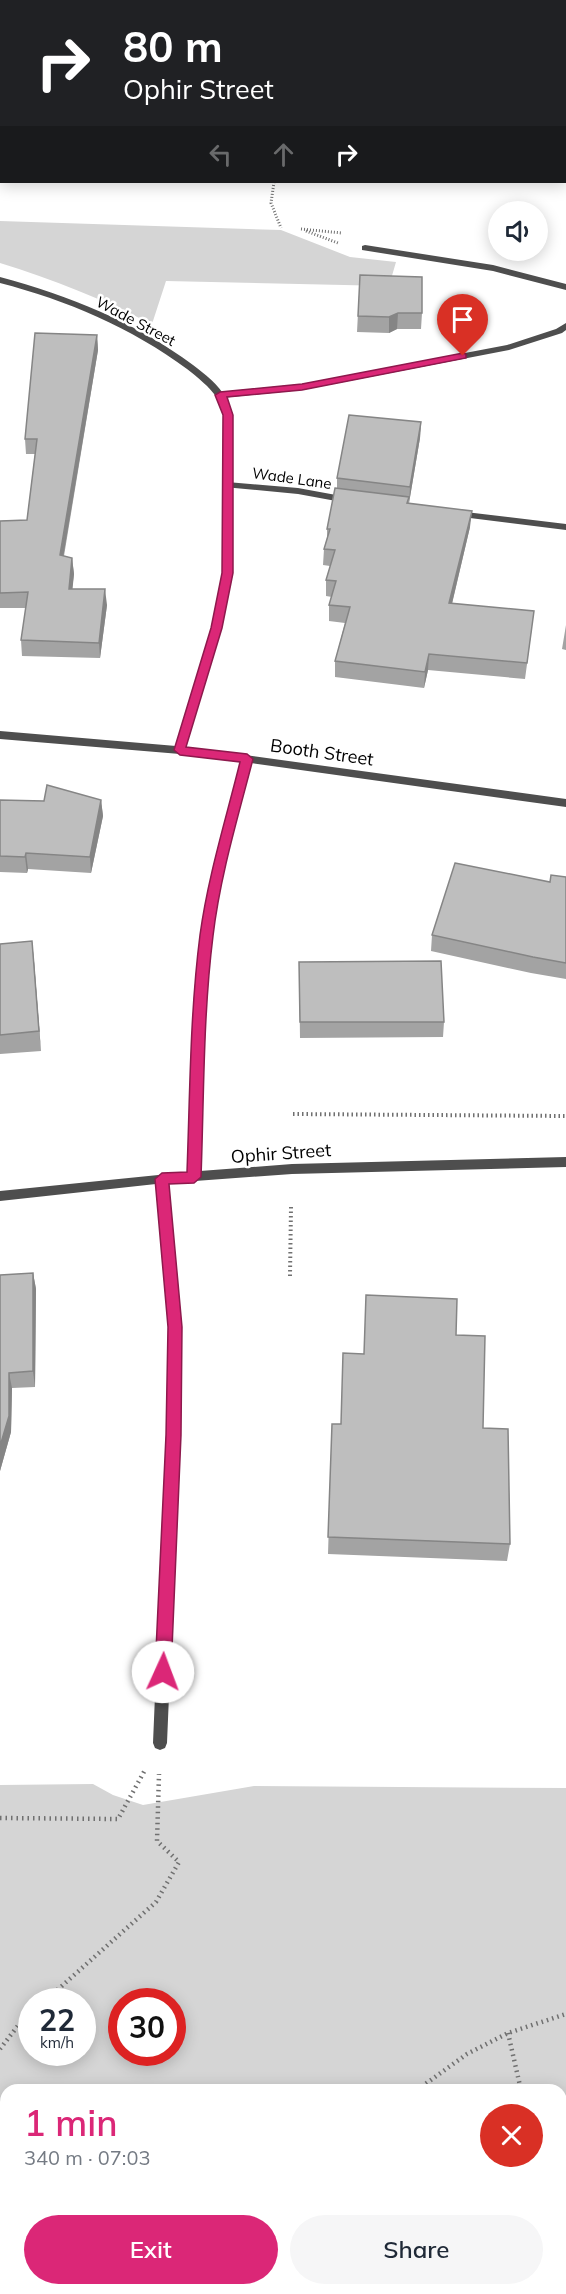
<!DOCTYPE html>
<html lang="en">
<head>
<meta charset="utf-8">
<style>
  :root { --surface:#fff; --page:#f6f6f7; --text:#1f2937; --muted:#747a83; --accent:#db2777 }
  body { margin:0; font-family:Mulish,sans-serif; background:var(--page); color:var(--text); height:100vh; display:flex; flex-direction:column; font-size:22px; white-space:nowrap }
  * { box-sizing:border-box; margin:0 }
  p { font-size:20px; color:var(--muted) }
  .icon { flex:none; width:33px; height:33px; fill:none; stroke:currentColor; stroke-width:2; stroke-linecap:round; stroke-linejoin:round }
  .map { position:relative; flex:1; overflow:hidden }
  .sheet { position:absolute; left:0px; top:2084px; width:567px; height:212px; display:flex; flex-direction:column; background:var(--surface); border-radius:18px 18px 0 0; box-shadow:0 3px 15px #0003 }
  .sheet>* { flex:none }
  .top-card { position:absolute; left:0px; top:0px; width:567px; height:183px; box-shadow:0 3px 15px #0003; background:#202124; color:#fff; overflow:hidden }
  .tools { position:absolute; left:488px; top:201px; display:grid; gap:12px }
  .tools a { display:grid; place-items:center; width:60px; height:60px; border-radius:50%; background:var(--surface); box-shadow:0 3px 15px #0003; font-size:30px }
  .speed { position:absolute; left:18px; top:1988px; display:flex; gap:12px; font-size:30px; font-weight:700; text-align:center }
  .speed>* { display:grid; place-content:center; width:78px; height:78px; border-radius:50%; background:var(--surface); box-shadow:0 3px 15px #0003; line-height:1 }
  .speed small { font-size:15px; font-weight:400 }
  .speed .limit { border:9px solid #d22; background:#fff; color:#111 }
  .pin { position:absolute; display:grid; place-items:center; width:51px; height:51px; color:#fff; margin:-62px -26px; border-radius:50% 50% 50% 0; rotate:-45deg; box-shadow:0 0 6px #0007 }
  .pin .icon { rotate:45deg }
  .me { position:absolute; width:66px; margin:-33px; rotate:2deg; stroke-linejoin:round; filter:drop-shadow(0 0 4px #0008) }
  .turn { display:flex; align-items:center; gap:21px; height:126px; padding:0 24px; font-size:27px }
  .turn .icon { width:78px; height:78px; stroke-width:2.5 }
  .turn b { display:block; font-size:42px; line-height:51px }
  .lanes { display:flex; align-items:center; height:57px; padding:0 24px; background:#0003; justify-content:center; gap:30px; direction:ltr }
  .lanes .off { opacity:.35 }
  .round { display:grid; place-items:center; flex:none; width:63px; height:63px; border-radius:32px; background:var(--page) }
  .overview { display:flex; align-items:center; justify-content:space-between; height:102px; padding:0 24px }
  h1 { font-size:36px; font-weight:600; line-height:45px; color:var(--accent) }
  .button { display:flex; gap:12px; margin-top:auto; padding:12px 24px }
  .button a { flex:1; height:69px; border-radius:36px; background:var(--accent); color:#fff; font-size:24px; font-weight:600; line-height:69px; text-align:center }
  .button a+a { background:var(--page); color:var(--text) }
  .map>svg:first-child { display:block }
  .green { fill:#d5d5d5; fill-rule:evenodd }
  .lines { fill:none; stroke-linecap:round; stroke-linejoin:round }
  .path-far2 { stroke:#707070; stroke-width:3; stroke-dasharray:1 2; stroke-linecap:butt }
  .path-far1 { stroke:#707070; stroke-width:4; stroke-dasharray:1.5 3; stroke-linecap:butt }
  .path { stroke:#707070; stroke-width:4.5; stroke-dasharray:1.5 4; stroke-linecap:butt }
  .lane { fill:#4e4e4e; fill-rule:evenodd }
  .street { fill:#4e4e4e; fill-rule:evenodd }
  .wall { fill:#a3a3a3 }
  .shaded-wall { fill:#858585 }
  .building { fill:#bebebe; stroke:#858585; stroke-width:1.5 }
  .route { fill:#db2777; stroke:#8e194d; stroke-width:1.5 }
  .labels { text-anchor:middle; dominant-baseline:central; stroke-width:5; stroke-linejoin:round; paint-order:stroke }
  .far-street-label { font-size:15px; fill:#000; stroke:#fff }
  .street-label { font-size:18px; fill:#000; stroke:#fff }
</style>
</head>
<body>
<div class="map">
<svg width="566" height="2294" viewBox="0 0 566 2294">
  <rect width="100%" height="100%" fill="#fff"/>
  <path class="green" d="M 0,221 L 281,230 L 350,257 L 396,262 L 389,286 L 166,281 L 152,324 C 103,300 53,279 0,263 Z
    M 93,1784 L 113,1795 L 143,1805 L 254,1786 L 566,1788 L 566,2294 L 0,2294 L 0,1785 ZM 32,2001 L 82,2001 L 82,2052 L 32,2052 ZM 122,2001 L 172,2001 L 172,2052 L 122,2052 ZM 6,2090 L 561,2090 L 561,2289 L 6,2289 Z"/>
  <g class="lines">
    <path class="path-far2" d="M 274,182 L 271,203 L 281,228
      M 301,229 L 342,233
      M 306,231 L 338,243"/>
    <path class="path-far1" d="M 293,1114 L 566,1116
      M 290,1276 L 291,1207"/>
    <path class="path" d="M 0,1818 L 118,1819 L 145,1770
      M 45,2001 L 156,1902 L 179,1862 L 157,1841 L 159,1774
      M 508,2033 L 521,2090
      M 0,2049 L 20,2023 L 32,2013
      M 417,2090 L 467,2054 L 508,2033 L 566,2014
      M 561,2275 L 565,2294
      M 392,2289 L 393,2294"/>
    <path class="lane" d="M 365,245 L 493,265 L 566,284 L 566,290 L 493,271 L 362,250 L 362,246 Z
      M 566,323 L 566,330 L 562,333 L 509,350 L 302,390 L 221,398 L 216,395 L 221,392 L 302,384 L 507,345 L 556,329 Z
      M 227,482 L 298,488 L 347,497 L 352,500 L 347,503 L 298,494 L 224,487 L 224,483 Z
      M 457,511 L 566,524 L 566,530 L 454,516 L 452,514 Z"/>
    <path class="street" d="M 253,0 L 261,0 L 261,2 L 253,2 Z
      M 0,277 C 68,295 137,323 193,365 C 205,374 219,385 226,398 C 229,403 231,409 233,415 L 232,573 L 221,628 L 186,747 L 566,799 L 566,807 L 251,763 C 238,814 222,864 215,915 C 202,999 203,1086 200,1171 L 292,1164 L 566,1157 L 566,1167 L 292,1174 L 168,1183 L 181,1327 L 180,1435 L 167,1743 L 165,1748 L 160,1750 L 155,1748 L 153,1743 L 166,1435 L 169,1327 L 156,1184 L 0,1201 L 0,1191 L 188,1172 C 191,1086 189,998 204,913 C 212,862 228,812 241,762 L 180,754 L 0,739 L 0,731 L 176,746 L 211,628 L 222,573 L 223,415 C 222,409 220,403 217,398 C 210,387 197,377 187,369 C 132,328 66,300 0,283 Z"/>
  </g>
  <path class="wall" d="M 360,275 L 422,313 L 421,329 L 397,329 L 389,333 L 357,332 Z
    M 97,335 L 98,350 L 64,556 L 72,558 L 74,574 L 72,589 L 107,605 L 100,658 L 22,656 L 21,640 L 26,608 L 0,608 L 0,521 L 27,520 L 35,454 L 26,454 L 25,439 Z
    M 421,422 L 420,438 L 409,503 L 408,503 L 408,504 L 470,527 L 452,604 L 532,627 L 525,679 L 428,670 L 424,688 L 335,677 L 335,661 L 345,623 L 329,621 L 329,605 L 332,597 L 326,596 L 326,580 L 330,566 L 323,565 L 324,549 L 327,538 L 327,529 L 337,488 L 337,478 Z
    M 566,625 L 566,650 L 562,649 Z
    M 0,800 L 44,801 L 101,800 L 103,816 L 91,873 L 28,869 L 27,873 L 0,872 Z
    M 566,877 L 566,979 L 531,973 L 431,951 L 432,935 Z
    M 32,941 L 34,961 L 41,1051 L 0,1054 L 0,944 Z
    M 299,962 L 444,1022 L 443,1037 L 300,1038 Z
    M 33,1273 L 36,1289 L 35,1387 L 12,1388 L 11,1432 L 0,1471 L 0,1275 Z
    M 456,1335 L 483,1428 L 510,1544 L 507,1561 L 328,1554 L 332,1424 L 341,1424 L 364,1354 Z"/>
  <path class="shaded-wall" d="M 398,313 L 397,329 L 389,333 L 389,317 Z
    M 97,335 L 98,350 L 61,570 L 60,555 Z
    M 421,422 L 420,438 L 409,503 L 410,487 Z
    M 472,511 L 470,527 L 448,620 L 449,603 Z
    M 72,558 L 74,574 L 71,604 L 69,589 Z
    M 105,589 L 107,605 L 100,658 L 99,643 Z
    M 429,654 L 428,670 L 424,688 L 425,672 Z
    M 101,800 L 103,816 L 91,873 L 90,857 Z
    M 26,853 L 28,869 L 27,873 L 25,857 Z
    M 32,941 L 34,961 L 41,1051 L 39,1031 Z
    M 33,1273 L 36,1289 L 35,1387 L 33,1371 Z
    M 9,1373 L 12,1388 L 11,1432 L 0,1471 L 0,1446 Z"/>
  <path class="building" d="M 360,275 L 422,277 L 422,313 L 398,313 L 389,317 L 358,316 Z
    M 35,333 L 97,335 L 60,555 L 72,558 L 69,589 L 105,589 L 99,643 L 21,640 L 28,592 L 0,593 L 0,521 L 27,520 L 37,439 L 25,439 Z
    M 349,415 L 421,422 L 410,487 L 337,478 Z
    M 335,488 L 409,497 L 407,503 L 472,511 L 449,603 L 534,611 L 527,663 L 429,654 L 425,672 L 335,661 L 350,607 L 329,605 L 336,581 L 326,580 L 335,550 L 324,549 L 330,529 L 327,529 Z
    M 47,785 L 101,800 L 90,857 L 26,853 L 25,857 L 0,856 L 0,800 L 44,801 Z
    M 455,863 L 550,882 L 551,875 L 566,877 L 566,963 L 533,957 L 432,935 Z
    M 32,941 L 39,1031 L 0,1035 L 0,944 Z
    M 441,961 L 444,1022 L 300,1022 L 299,962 Z
    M 33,1273 L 33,1371 L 9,1373 L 9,1416 L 0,1446 L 0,1275 Z
    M 366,1295 L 457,1299 L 456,1335 L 485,1336 L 483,1428 L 508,1429 L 510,1544 L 328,1537 L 332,1424 L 341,1424 L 343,1353 L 364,1354 Z"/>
  <path class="route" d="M 463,353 L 466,354 L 466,358 L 302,390 L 227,397 L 233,415 L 233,573 L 222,628 L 186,747 L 247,754 L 253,759 C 238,817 220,876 213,936 C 203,1016 204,1097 201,1177 L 194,1183 L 169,1184 L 182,1327 L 181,1435 L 171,1672 L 169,1677 L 163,1679 L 158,1677 L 155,1672 L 166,1435 L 168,1327 L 155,1179 L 162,1173 L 187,1172 C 190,1093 190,1013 200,935 C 208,876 226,819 240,762 L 180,755 L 174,750 L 211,628 L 222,573 L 223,415 L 215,395 L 220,392 L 302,384 Z"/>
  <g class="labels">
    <g class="far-street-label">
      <text transform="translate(136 321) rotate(28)">Wade Street</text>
      <text transform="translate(292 478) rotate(8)">Wade Lane</text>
    </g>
    <g class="street-label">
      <text transform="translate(322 752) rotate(8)">Booth Street</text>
      <text transform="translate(281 1153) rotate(-4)">Ophir Street</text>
    </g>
  </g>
</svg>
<div class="tools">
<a><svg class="icon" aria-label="sound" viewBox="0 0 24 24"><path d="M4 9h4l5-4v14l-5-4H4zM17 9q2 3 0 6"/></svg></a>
</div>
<div class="speed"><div>22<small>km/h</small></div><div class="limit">30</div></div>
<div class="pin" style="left:463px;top:356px;background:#d93025"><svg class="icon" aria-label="arrive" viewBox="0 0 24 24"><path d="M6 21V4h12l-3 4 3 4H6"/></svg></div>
<svg class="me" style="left:163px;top:1672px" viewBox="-20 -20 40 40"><circle r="19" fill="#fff"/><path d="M0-13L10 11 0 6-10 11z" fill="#db2777"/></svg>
<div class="top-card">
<div class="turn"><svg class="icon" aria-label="right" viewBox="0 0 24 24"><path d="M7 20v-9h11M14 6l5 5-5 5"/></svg><div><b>80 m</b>Ophir Street</div></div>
<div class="lanes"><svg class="icon off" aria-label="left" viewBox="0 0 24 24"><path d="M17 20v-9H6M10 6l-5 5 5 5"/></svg><svg class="icon off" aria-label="ahead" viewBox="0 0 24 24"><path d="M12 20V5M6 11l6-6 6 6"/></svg><svg class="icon" aria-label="right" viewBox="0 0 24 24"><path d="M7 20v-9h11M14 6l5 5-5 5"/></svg></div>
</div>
<section class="sheet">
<div class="overview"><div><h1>1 min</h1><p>340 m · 07:03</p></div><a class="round" style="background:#d93025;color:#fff"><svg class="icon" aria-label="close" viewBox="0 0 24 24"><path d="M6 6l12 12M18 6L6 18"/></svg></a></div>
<div class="button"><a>Exit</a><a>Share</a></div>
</section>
</div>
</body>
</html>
